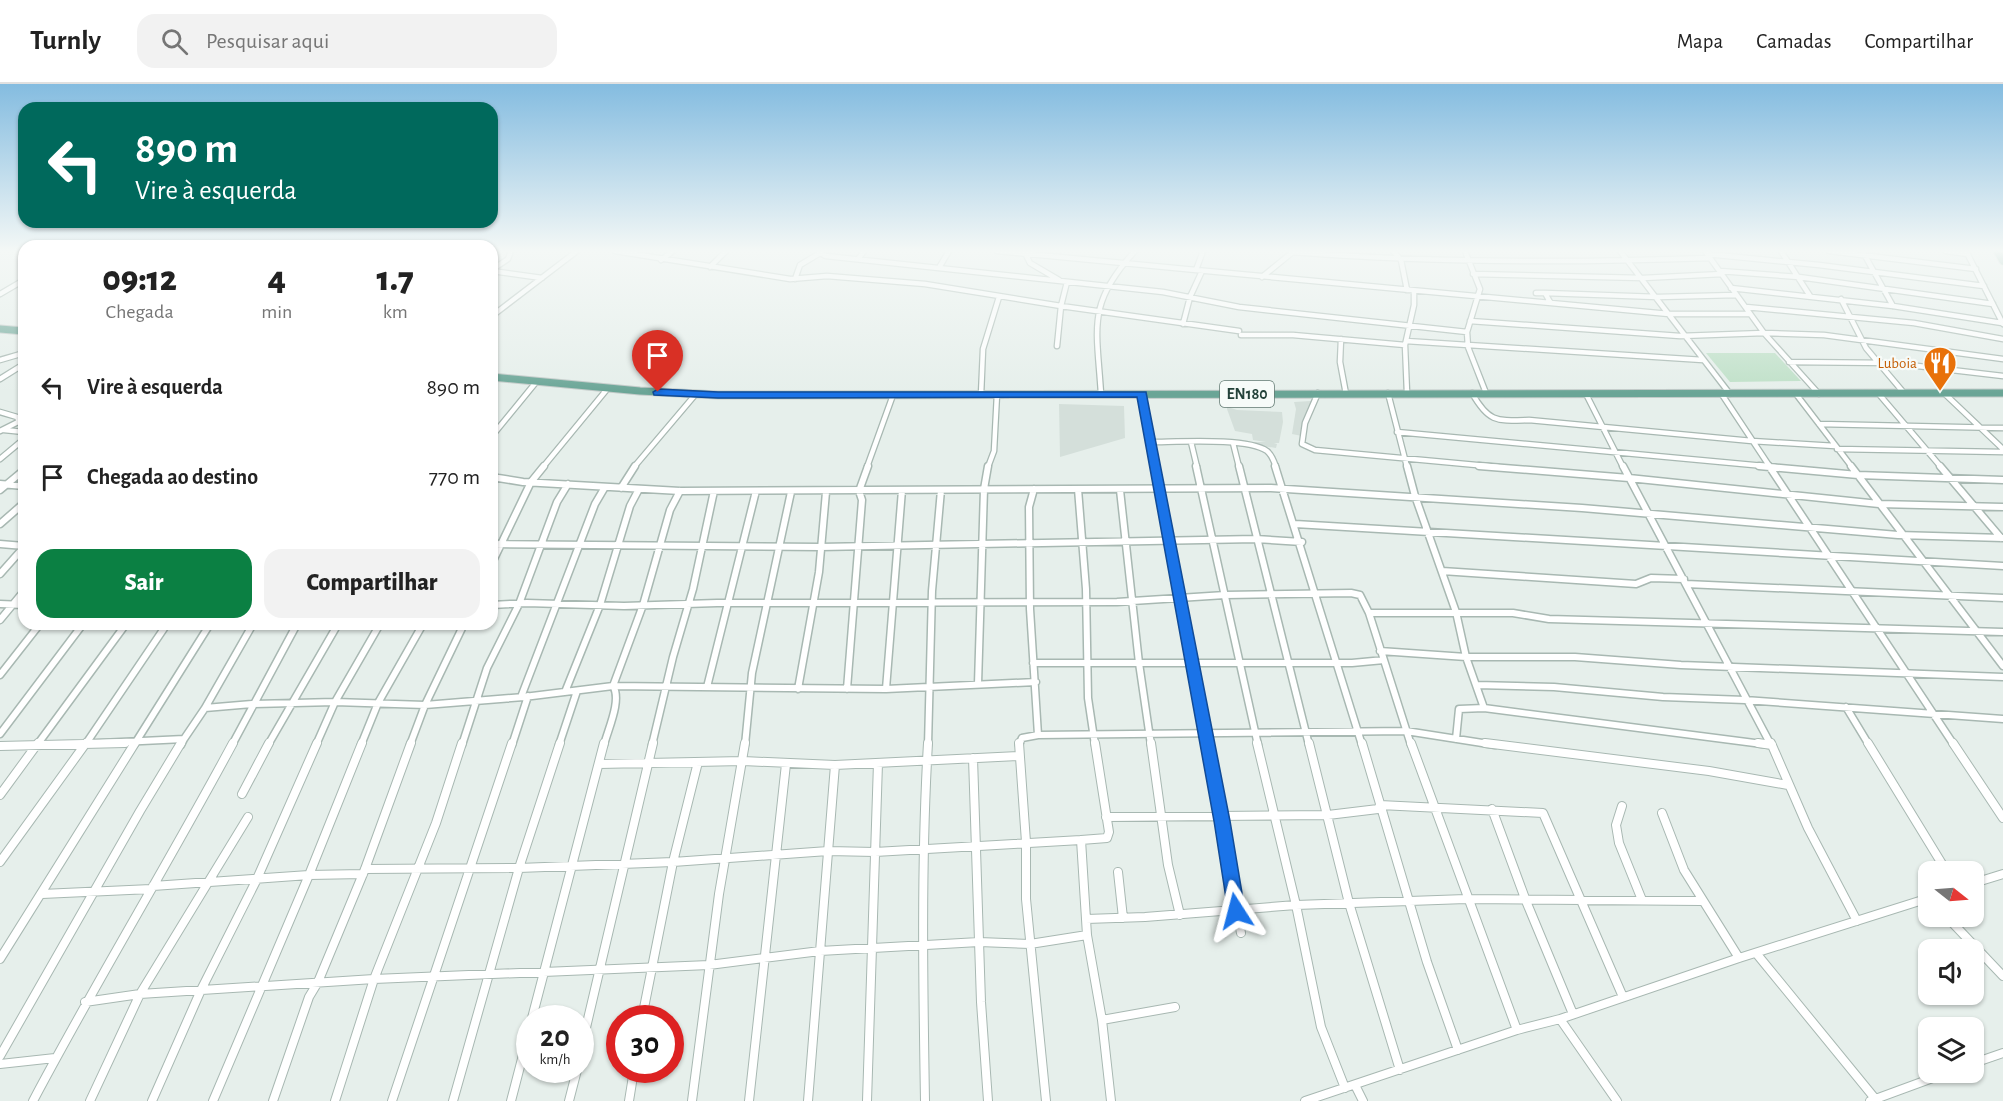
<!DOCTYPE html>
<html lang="pt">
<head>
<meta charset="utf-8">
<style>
  :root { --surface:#fff; --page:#f2f2f2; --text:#222; --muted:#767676; --line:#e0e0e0; --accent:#0b8043 }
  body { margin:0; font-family:"Alegreya Sans",sans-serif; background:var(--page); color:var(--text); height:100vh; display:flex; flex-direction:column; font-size:22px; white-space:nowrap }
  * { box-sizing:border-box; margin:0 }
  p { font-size:20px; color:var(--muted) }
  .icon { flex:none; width:33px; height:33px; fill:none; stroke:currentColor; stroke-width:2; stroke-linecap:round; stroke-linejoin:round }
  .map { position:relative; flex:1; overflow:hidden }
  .sheet { position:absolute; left:18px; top:156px; width:480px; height:390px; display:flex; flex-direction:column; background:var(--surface); border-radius:18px; box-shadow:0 2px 4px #0004 }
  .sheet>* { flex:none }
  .top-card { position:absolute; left:18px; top:18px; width:480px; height:126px; border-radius:18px; box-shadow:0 2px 4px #0004; background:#00695c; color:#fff; overflow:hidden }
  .needle { width:39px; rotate:107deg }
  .fabs { position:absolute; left:1918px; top:777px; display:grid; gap:12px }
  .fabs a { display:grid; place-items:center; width:66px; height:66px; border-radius:12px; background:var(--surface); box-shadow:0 2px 4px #0004; font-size:30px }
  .speed { position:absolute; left:516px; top:921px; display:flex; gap:12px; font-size:30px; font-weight:700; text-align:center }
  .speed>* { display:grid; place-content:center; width:78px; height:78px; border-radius:50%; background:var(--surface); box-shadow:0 2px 4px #0004; line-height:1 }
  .speed small { font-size:15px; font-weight:400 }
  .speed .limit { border:9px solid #d22; background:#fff; color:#111 }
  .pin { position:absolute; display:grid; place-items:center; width:51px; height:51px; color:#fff; margin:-62px -26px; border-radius:50% 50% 50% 0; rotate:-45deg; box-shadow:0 0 6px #0007 }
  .pin .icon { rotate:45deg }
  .me { position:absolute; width:66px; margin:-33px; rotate:351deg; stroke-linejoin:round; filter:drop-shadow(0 0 4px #0008) }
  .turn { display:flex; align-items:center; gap:21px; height:126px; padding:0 18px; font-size:27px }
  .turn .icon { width:78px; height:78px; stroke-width:2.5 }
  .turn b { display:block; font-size:42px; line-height:51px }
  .eta { display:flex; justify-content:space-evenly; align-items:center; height:102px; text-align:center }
  .eta b { font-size:36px; font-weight:800; line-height:42px }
  .action { display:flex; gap:12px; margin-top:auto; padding:12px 18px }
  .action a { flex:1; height:69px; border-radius:18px; background:var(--accent); color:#fff; font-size:24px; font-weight:800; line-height:69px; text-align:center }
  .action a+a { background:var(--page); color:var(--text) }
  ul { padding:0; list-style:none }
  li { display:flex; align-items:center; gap:18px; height:90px; padding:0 18px }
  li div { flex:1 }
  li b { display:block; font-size:22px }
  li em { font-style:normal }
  header { display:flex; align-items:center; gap:36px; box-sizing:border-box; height:84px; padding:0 30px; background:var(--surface); border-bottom:2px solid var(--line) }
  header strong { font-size:28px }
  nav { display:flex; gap:33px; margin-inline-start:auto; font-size:21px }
  .search { width:420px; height:54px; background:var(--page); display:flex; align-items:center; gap:15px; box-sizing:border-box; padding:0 21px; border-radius:18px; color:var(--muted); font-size:22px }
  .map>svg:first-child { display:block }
  .built { fill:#d4dfda }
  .green { fill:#bfe0c8 }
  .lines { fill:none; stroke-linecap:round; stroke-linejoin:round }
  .minor-far2-casing { stroke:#a8b8b2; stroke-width:7 }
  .minor-far1-casing { stroke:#a8b8b2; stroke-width:9 }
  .minor-casing { stroke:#a8b8b2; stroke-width:10 }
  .primary-casing { stroke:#c2cac8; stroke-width:9 }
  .minor-far2 { stroke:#fff; stroke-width:4.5 }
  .minor-far1 { stroke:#fff; stroke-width:6 }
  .minor { stroke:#fff; stroke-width:8 }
  .primary { stroke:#6aa596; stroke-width:7 }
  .route { fill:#1a73e8; stroke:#114b97; stroke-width:1.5 }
  .labels { text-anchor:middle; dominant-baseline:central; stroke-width:4.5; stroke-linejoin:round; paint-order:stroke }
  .far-food-label { font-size:15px; fill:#c56008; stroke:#f7fbf9; text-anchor:end }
  .shield { fill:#f7fbf9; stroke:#637a73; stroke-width:1.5 }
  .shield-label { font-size:16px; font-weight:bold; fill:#24423a }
</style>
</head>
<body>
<header>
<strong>Turnly</strong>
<div class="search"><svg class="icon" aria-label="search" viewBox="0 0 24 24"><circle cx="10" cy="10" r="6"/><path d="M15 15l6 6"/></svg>Pesquisar aqui</div>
<nav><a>Mapa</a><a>Camadas</a><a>Compartilhar</a></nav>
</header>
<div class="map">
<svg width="2003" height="1017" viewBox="0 0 2003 1017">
  <rect width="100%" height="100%" fill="#e6efeb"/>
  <path class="built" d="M 1227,317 L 1229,317 L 1231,324 L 1237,326 L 1282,328 L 1283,338 L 1279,359 L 1274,359 L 1277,360 L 1276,364 L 1237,358 L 1266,358 L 1253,356 L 1252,350 L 1235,347 L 1227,325 Z
    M 1311,317 L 1302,352 L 1292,350 L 1296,325 L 1294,318 Z
    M 1059,320 L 1124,322 L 1125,354 L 1060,373 Z"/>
  <path class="green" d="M 1706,269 L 1775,269 L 1801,297 L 1730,298 Z"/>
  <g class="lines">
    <g class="minor-far2-casing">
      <path id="minor-far2" d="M 615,167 L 790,195 L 827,192 L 925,200 L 1061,222 L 1057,262
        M 821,167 L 820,169 L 826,172 L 1163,208 L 1239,223 L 1467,248
        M 997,167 L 1196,186 L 1203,167
        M 1393,167 L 1401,176 L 1407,206
        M 1465,167 L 1480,205 L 1467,248 L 1468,263 L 1486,309
        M 1620,167 L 1730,310
        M 1705,167 L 1764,249 L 1819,310
        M 1781,167 L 1810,212
        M 1829,167 L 1976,185
        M 1946,167 L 1968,170
        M 1966,167 L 2003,240
        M 1292,168 C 1431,179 1570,179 1710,174
        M 492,169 L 495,167
        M 1025,169 L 1030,179 L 1059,196
        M 1707,170 L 1819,181 L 1984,202
        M 1864,170 L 1893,222
        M 859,174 L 864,167
        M 661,176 L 673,167
        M 940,182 L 949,167
        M 710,183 L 726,167
        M 493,185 L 508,175 L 511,167
        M 1196,186 L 1669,230 L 1750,230
        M 492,187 L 542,194
        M 1720,187 L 1799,193 L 1993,220
        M 1473,190 L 1643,194 L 1722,190
        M 1262,193 L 1294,167
        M 795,195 L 800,181 L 820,169
        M 1067,198 L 1061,222 L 1239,247
        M 1731,204 L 1893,222 L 2002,239
        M 1536,209 L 1545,209
        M 0,210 L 24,196
        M 1841,215 L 1866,264 L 1904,309
        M 1550,218 L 1545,209 L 1658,213 L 1736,211
        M 1746,223 L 1914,239 L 2003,255
        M 492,232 L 577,167
        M 1470,237 L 1680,252 L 1764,249 L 1824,251 L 2003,275
        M 1183,240 L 1190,213 L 1202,187
        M 1241,251 L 1293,251 L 1405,261
        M 1341,255 L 1340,278 L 1346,310
        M 1406,257 L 1703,276
        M 0,276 L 24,269
        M 1789,278 L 1892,279 L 2003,292
        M 0,295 L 24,280
        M 1318,309 L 1305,339 L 1302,360 L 1315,366 L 1498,383
        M 1388,309 L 1407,383
        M 1407,309 L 1405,261 L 1414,221 L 1414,207
        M 1472,309 C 1489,339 1497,337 1529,336 L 1752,357 L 1835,362
        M 1721,309 L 1770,383
        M 1878,309 L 1941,383
        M 1101,310 C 1097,244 1086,220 1135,167
        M 1142,310 L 1155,383
        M 1586,310 L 1623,383
        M 1796,310 L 1852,383
        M 1945,310 L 2003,365
        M 981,311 L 983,265 L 999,213
        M 0,328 L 17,333 L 19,338
        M 1819,340 L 2003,344
        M 4,346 L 24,348
        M 0,347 L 24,335
        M 1397,348 L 1775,383
        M 492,352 L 537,297
        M 1150,358 C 1176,358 1248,353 1267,367 C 1272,371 1274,377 1276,383
        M 1191,358 L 1197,383
        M 1233,359 L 1239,383
        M 1837,365 L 2003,368
        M 0,375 L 24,355
        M 543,383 L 608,304
        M 634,383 L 695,311
        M 867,383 L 893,311
        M 988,383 L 994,367 L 997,310"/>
    </g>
    <g class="minor-far1-casing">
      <path id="minor-far1" d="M 1155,382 L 1206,661
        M 1196,382 L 1258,661
        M 1239,382 L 1309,661
        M 1275,382 L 1362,661
        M 1407,382 L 1415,412 L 1456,528 L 1466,573 L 1484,624
        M 1479,382 L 1629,394 L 1879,420 L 2003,423
        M 1623,382 L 1771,661
        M 1759,382 L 1858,391 L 2003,396
        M 1769,382 L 1954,661
        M 1851,382 L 2003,582
        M 1940,382 L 2001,454
        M 492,393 L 523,398 L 680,407 L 1271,404 L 1582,424 L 1898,451 L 2003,454
        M 0,400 L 24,402
        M 492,402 L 496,393
        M 621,404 L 635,382
        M 1034,405 L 1029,423 L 1030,525 L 1038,651
        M 1078,405 L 1086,505 L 1088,614 L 1095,661
        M 0,406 L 24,386
        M 1120,406 L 1139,579 L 1151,661
        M 0,440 L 24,419
        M 1295,440 L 2003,482
        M 0,460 L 24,462
        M 492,460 L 820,463 L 1256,455 L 1302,458
        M 492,479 L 531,398 L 544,382
        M 1442,487 L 1636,500 L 1651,494 L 1684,495
        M 0,490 L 24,463
        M 1686,500 L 2003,514
        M 0,520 L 24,521
        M 492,521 L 527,519 L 624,522 L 717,519 L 1117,518 L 1225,511 L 1351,509 L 1360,511 L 1369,529
        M 0,536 L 24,507
        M 1380,567 L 1466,573 L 1575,573 L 1681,581 L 2003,593
        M 1033,579 L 1352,579 L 1384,576
        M 0,591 L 40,540
        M 978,600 L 984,405 L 988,382
        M 1477,601 L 1554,603 L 1663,613 L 1745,616 L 2003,635
        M 707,603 L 756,407
        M 798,605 L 819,488 L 826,408
        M 847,605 L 862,416 L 859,407 L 868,382
        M 886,605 L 902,406
        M 565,608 L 600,521 L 630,422 L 639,405
        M 521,613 L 595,420 L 605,403
        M 1846,623 L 1869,661
        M 205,624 L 253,540
        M 0,650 L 83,540
        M 1456,655 L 1459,625 L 1484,624 L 1770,661
        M 37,661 L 126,540
        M 58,661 L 184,655 L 205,624 L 252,620 L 335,618 L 425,621 L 524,613 L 613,602 L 886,605 L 1036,598
        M 85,661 L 167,540
        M 134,661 L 210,540
        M 181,661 L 184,655
        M 232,661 L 297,540
        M 268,661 L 338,540
        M 316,661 L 335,618 L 380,540
        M 361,661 L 378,619 L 423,540
        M 410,661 L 425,621 L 464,540
        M 462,661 L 487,584 L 519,520 L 557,418 L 568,400
        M 512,661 L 528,612
        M 559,661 L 577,607
        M 604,661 C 608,645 622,616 613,602 L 643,521 L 670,426 L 680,407
        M 652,661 L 673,573 L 693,505 L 714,407
        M 745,661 L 752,589 L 791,408
        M 928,661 L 932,507 L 941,406
        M 1019,661 L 1022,654 L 1038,651 L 1406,647 L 1495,661
        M 1411,661 L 1369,529 L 1513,529 L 1549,535 L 2003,548"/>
    </g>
    <g class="minor-casing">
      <path id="minor" d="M 1019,659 L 1026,758 L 1026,815 L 1046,1017
        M 1095,659 L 1109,748 L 1107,754 L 1081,756 L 1087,851 L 1102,936 L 1111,1017
        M 1151,659 L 1168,781 L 1180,831
        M 1206,659 L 1241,849
        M 1257,659 L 1296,821 L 1321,943 L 1345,1004
        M 1309,659 L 1349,819 L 1400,986
        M 1362,659 L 1427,878 L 1458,966
        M 1411,659 L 1517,946
        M 1485,659 L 1709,687 L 1788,701
        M 1758,659 L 1772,661
        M 1771,659 L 1808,744 L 1857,837
        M 1868,659 L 1947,788
        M 1953,659 L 2003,734
        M 0,662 L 125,659
        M 973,674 L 981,918 L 988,1017
        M 599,680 L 743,677 L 835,681 L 1019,672
        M 242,710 L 269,659
        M 0,711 L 38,659
        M 1622,722 L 1616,741 L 1619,759 L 1642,816
        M 1492,725 L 1526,817 L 1573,930
        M 1662,729 L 1684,786 L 1739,874
        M 1106,733 L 1328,731 L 1378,725 L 1380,721 L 1543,729 L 1623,913
        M 0,778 L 86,659
        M 365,785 L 519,784 L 673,778 L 828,767 L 875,768 L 1081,756
        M 1118,788 L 1123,834
        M 1974,799 L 2003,790
        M 153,802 L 309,791 L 363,790
        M 42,810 L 151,805
        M 1946,832 L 2003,892
        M 1086,835 L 1145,833 L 1296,821 L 1466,815 L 1701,817
        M 1756,869 L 1877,1017
        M 0,875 L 135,659
        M 85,918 L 140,910 L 374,895 L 709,881 L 820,867 L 979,858 L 1030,860 L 1087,851
        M 532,934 L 604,659
        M 642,934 L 673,778 L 698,678
        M 1560,935 L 1617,1017
        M 1102,936 L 1175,923
        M 580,969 L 653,659
        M 0,972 L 140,727 L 181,659
        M 1974,979 L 2003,969
        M 0,980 L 55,974
        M 1355,1001 L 1363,1017
        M 33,1017 C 97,896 168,780 233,659
        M 90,1017 L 140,910 L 248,733
        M 152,1017 L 201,906 L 256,797 L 317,659
        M 213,1017 L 309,791 L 362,659
        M 273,1017 L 309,913 L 318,898 L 365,785 L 411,659
        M 335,1017 L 374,895 L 436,739 L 462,659
        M 392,1017 L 512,659
        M 453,1017 L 519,784 L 560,659
        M 511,1017 L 530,944
        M 569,1017 L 577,986
        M 629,1017 L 634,986
        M 692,1017 L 719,810 L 745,659
        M 749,1017 L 786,680
        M 808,1017 L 835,681
        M 867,1017 L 878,679
        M 925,1017 C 923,898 921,778 928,659
        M 1305,1017 L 1517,946 L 1560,935 L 1739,874 L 1929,814
        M 1870,1017 L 1949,988"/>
    </g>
    <g class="primary-casing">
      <path id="primary" d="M 1997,167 L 2003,177
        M 0,245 L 24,247
        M 492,293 L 640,307 L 718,311 L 2003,309"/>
    </g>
    <use href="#minor-far2" class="minor-far2"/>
    <use href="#minor-far1" class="minor-far1"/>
    <use href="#minor" class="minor"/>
    <use href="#primary" class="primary"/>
  </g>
  <linearGradient id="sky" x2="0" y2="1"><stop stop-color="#84bce0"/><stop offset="0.54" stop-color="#f4f8f6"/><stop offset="1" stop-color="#f4f8f6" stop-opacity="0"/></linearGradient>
  <rect width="2003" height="309" fill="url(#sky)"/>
  <path class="route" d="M 658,305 L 718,308 L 1146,308 L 1230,737 L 1245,827 L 1243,833 L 1236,835 L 1230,833 L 1228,827 L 1214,737 L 1137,313 L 718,314 L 654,311 L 653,308 Z"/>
  <defs>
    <g id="restaurant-pin" transform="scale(1.725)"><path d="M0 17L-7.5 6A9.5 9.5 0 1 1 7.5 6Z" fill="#e8710a" stroke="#f7fbf9"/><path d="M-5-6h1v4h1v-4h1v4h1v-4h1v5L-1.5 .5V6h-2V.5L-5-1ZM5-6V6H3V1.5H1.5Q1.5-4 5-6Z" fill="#fff"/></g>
  </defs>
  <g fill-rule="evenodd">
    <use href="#restaurant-pin" x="1940" y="279"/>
  </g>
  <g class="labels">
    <g class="far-food-label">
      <text x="1917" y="279">Luboia</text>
    </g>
    <rect class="shield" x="1220" y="297" width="54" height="26" rx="4.5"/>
    <g class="shield-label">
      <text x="1247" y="310">EN180</text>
    </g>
  </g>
</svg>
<div class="fabs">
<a><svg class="needle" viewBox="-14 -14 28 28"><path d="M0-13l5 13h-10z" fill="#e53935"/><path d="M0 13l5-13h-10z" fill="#767676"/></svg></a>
<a><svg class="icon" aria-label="sound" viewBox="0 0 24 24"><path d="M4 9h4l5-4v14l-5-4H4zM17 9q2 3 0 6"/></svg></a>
<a><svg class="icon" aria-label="layers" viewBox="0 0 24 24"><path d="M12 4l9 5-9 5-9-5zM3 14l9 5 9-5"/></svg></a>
</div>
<div class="speed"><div>20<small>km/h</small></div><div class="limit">30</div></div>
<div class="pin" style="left:658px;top:308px;background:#d93025"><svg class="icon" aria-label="arrive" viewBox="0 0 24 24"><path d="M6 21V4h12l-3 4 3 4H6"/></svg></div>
<svg class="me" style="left:1236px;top:827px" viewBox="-20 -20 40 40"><path d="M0-17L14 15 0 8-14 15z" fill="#1a73e8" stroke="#fff" stroke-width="4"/></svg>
<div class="top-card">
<div class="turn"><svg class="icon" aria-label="left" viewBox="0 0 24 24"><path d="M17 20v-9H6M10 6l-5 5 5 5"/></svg><div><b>890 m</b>Vire à esquerda</div></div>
</div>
<section class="sheet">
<div class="eta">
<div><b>09:12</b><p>Chegada</p></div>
<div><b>4</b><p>min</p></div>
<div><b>1.7</b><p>km</p></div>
</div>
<ul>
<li><svg class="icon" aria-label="left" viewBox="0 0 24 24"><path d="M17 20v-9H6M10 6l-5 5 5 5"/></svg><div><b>Vire à esquerda</b></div><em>890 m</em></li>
<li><svg class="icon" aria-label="arrive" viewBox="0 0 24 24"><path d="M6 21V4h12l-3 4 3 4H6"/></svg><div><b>Chegada ao destino</b></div><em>770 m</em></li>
</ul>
<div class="action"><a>Sair</a><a>Compartilhar</a></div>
</section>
</div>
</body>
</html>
